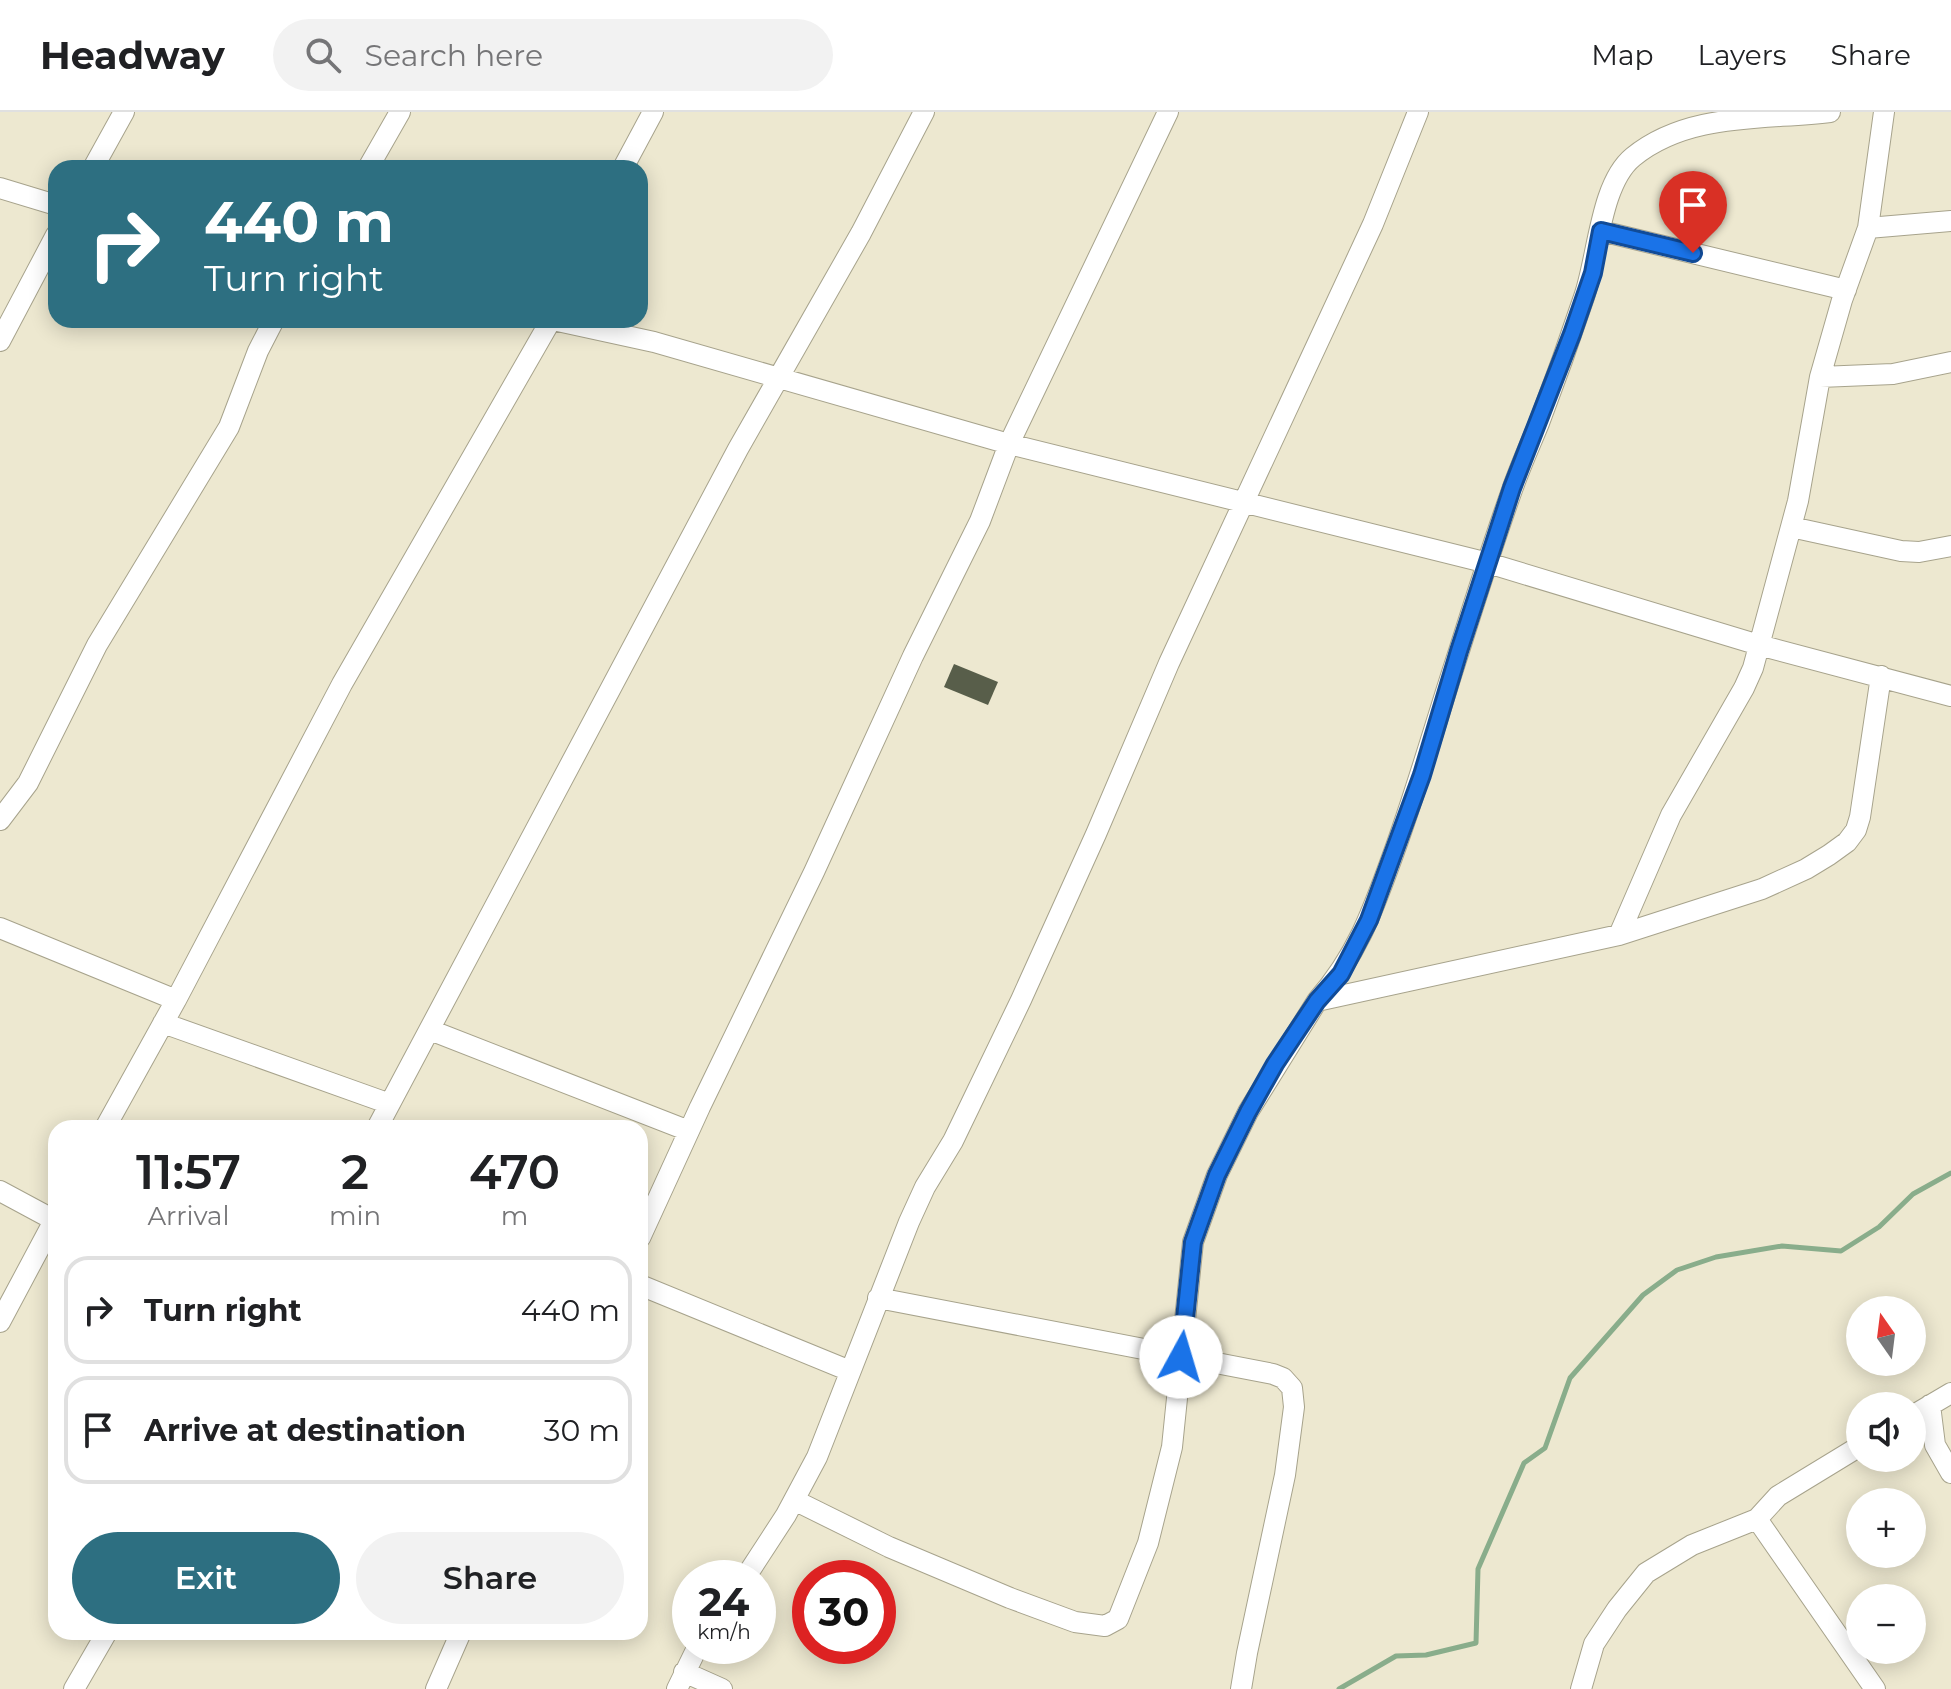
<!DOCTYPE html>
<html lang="en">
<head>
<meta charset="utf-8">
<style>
  :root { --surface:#fff; --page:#f2f2f2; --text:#202124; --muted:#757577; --line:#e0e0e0; --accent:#2d6f81 }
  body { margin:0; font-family:Montserrat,sans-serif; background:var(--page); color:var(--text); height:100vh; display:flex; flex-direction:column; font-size:30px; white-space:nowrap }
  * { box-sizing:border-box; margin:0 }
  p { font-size:26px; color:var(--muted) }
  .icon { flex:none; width:44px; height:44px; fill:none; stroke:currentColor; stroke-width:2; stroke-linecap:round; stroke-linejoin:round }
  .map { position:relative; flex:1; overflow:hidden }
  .side { position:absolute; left:48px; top:1008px; width:600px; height:520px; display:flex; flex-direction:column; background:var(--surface); border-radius:24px; box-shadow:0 4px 20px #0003 }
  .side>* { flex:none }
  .hud { position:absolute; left:48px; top:48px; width:600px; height:168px; border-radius:24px; box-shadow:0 4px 20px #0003; background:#2d6f81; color:#fff; overflow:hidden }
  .needle { width:52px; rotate:346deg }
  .buttons { position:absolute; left:1846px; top:1184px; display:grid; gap:16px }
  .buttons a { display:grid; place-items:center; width:80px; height:80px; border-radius:50%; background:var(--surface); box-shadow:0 4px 20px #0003; font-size:40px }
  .speed { position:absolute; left:672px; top:1448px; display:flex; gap:16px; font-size:40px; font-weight:700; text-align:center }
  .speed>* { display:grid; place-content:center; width:104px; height:104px; border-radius:50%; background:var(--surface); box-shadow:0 4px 20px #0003; line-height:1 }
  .speed small { font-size:20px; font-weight:400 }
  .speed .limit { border:12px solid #d22; background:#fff; color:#111 }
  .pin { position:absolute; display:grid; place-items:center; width:68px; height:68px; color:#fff; margin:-82px -34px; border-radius:50% 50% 50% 0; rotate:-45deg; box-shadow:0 0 8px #0007 }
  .pin .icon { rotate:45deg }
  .me { position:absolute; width:88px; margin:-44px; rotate:6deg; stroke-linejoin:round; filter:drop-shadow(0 0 6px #0008) }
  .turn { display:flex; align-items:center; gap:28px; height:168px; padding:0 24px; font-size:36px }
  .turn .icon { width:104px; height:104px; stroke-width:2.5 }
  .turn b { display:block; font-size:56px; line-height:68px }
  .eta { display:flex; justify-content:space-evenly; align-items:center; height:136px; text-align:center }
  .eta b { font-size:48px; font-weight:600; line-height:56px }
  .primary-button { display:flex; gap:16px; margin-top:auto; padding:16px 24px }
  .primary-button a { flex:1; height:92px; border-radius:48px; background:var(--accent); color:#fff; font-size:32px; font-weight:600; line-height:92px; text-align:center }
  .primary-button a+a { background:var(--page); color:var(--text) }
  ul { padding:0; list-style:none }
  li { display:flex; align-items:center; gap:24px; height:108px; margin:0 16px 12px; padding:0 8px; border:4px solid var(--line); border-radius:24px }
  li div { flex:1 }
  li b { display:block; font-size:30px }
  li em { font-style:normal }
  header { display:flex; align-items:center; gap:48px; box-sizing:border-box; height:112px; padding:0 40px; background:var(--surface); border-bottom:2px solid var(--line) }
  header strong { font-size:38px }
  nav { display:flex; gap:44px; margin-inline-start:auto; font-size:28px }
  .search { width:560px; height:72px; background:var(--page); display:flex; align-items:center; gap:20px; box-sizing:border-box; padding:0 28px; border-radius:44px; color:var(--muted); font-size:30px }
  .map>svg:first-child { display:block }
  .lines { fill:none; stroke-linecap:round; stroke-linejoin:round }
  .stream { stroke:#89ad8b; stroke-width:5 }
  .building { fill:#585e4a }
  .minor-casing { stroke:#a7a38c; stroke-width:22 }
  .minor { stroke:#fff; stroke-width:20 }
  .route-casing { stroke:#114b97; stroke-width:20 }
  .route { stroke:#1a73e8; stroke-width:14 }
</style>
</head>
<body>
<header>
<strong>Headway</strong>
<div class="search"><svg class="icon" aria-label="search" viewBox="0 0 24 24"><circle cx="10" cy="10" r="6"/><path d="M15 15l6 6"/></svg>Search here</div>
<nav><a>Map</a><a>Layers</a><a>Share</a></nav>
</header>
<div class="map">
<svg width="1951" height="1577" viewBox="0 0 1951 1577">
  <rect width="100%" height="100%" fill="#ede8d0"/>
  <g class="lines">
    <path class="stream" d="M 1339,1577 L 1396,1544 L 1426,1543 L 1476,1531 L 1478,1457 L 1524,1351 L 1545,1336 L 1570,1266 L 1643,1183 L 1677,1158 L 1716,1145 L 1782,1134 L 1841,1139 L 1879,1115 L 1913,1082 L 1951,1061"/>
  </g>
  <path class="building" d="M 954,552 L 998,570 L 988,593 L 944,575 Z"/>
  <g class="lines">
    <g class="minor-casing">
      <path id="minor" d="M 1830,0 C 1764,8 1688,0 1633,45 C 1600,72 1598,145 1584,185 C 1570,227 1555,269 1539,311 C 1530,333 1520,355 1512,378 C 1493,431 1476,485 1459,539 C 1437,606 1418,674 1394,740 C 1373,798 1358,842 1317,889 L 1619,823 L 1762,777 L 1806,757 L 1829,743 L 1847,730 L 1856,718 L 1860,705 L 1881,564
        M 93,56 L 124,0
        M 368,56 L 400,0
        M 623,56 L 653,0
        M 0,76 L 56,93
        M 1868,116 L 1884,0
        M 1601,119 L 1846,178
        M 553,208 L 654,230 L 1009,332 L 1488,451 L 1759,533 L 1951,584
        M 0,229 L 56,123
        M 1820,265 L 1893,262 L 1951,250
        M 1791,415 L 1901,439 L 1919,440 L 1951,434
        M 0,708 L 28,671 L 97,533 L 229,315 L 258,239 L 274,208
        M 0,816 L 176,888
        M 1619,823 L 1671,703 L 1744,576 L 1753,556 L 1798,389 L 1820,265 L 1842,188 L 1868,116 L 1951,109
        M 163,911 L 390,992
        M 430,918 L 689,1019
        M 105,1016 L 176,888 L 342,572 L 551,208
        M 377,1016 L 738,337 L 861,121 L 924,0
        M 0,1079 L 54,1108
        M 640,1126 L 700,995 L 814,760 L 913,544 L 980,409 L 1009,332 L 1168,0
        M 640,1173 L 850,1259
        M 878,1186 L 1273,1262 L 1283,1266 L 1292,1276 L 1294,1295 L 1285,1363 L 1247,1541 L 1241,1577
        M 0,1210 L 56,1105
        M 1930,1293 L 1935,1333 L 1951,1361
        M 1912,1304 L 1951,1281
        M 794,1388 L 889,1435 L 1010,1486 L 1075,1510 L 1105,1514 L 1118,1507 L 1148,1431 L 1172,1335 L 1193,1130 L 1217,1063 L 1248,1000 L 1317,889
        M 1757,1407 L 1875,1577
        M 745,1466 L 786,1403 L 817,1345 L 909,1110 L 925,1075 L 953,1029 L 1021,888 L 1096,722 L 1169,551 L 1373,112 L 1418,0
        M 684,1560 L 722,1577
        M 74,1577 L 107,1520
        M 436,1577 L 461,1520
        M 677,1577 L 698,1534
        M 1581,1577 L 1594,1532 L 1617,1497 L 1646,1461 L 1692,1433 L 1757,1407 L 1778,1384 L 1860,1334"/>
    </g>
    <use href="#minor" class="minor"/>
  </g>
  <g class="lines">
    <g class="route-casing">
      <path id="route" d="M 1181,1245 L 1193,1130 L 1217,1063 L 1248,1000 L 1275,952 L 1317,889 L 1341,862 L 1369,808 L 1422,663 L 1459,539 L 1512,376 L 1572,222 L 1593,161 L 1601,119 L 1693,141"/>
    </g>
    <use href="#route" class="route"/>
  </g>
</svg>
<div class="buttons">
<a><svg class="needle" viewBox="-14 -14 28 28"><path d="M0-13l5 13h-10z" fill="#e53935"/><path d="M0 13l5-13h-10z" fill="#757577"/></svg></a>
<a><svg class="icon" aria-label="sound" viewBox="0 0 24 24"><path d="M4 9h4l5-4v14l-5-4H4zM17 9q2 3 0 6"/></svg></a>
<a>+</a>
<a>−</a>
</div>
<div class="speed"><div>24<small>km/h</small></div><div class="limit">30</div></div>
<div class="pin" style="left:1693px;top:141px;background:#d93025"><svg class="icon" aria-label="arrive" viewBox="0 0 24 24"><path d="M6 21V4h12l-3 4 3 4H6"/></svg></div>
<svg class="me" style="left:1181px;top:1245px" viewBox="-20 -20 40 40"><circle r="19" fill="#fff"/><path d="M0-13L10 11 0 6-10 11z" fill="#1a73e8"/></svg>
<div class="hud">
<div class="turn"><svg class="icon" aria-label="right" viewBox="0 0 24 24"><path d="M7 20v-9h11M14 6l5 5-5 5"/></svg><div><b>440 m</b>Turn right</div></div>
</div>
<section class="side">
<div class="eta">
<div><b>11:57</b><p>Arrival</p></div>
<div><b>2</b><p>min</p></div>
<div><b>470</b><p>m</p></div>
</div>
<ul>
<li><svg class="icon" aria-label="right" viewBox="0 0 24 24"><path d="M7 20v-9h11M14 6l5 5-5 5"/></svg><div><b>Turn right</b></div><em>440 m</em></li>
<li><svg class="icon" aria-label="arrive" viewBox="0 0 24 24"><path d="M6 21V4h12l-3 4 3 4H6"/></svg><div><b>Arrive at destination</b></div><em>30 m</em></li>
</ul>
<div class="primary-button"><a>Exit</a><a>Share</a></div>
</section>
</div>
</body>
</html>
